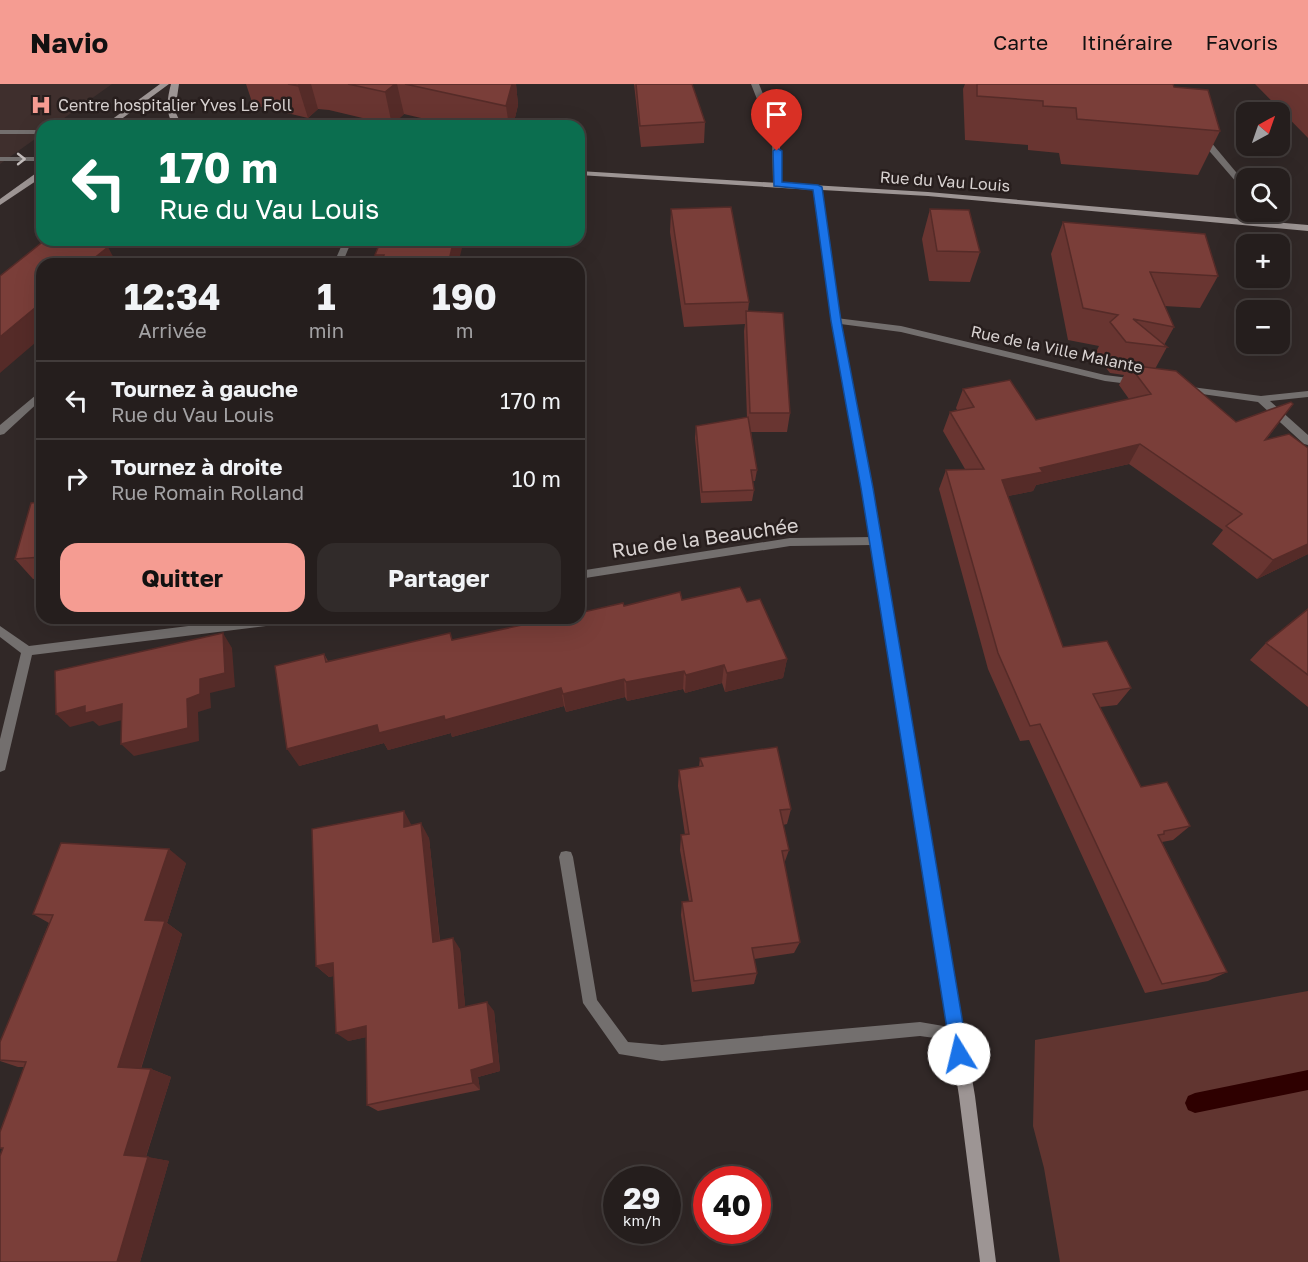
<!DOCTYPE html>
<html lang="fr">
<head>
<meta charset="utf-8">
<style>
  :root { --surface:#251e1d; --page:#312b2a; --text:#f1f3f6; --muted:#a3a2a4; --line:#423c3b; --accent:#f59c92 }
  body { margin:0; font-family:"Golos Text",sans-serif; background:var(--page); color:var(--text); height:100vh; display:flex; flex-direction:column; font-size:22px; white-space:nowrap }
  * { box-sizing:border-box; margin:0 }
  p { font-size:20px; color:var(--muted) }
  .icon { flex:none; width:33px; height:33px; fill:none; stroke:currentColor; stroke-width:2; stroke-linecap:round; stroke-linejoin:round }
  .map { position:relative; flex:1; overflow:hidden }
  .drawer { position:absolute; left:36px; top:174px; width:549px; height:366px; display:flex; flex-direction:column; background:var(--surface); border-radius:18px; box-shadow:0 6px 24px #0002,0 0 0 2px var(--line) }
  .drawer>* { flex:none }
  .hud { position:absolute; left:36px; top:36px; width:549px; height:126px; border-radius:18px; box-shadow:0 6px 24px #0002,0 0 0 2px var(--line); background:#0b6e4f; color:#fff; overflow:hidden }
  .needle { width:39px; rotate:40deg }
  .buttons { position:absolute; left:1236px; top:18px; display:grid; gap:12px }
  .buttons a { display:grid; place-items:center; width:54px; height:54px; border-radius:12px; background:var(--surface); box-shadow:0 6px 24px #0002,0 0 0 2px var(--line); font-size:30px }
  .speed { position:absolute; left:603px; top:1082px; display:flex; gap:12px; font-size:30px; font-weight:700; text-align:center }
  .speed>* { display:grid; place-content:center; width:78px; height:78px; border-radius:50%; background:var(--surface); box-shadow:0 6px 24px #0002,0 0 0 2px var(--line); line-height:1 }
  .speed small { font-size:15px; font-weight:400 }
  .speed .limit { border:9px solid #d22; background:#fff; color:#111 }
  .pin { position:absolute; display:grid; place-items:center; width:51px; height:51px; color:#fff; margin:-62px -26px; border-radius:50% 50% 50% 0; rotate:-45deg; box-shadow:0 0 6px #0007 }
  .pin .icon { rotate:45deg }
  .me { position:absolute; width:66px; margin:-33px; rotate:351deg; stroke-linejoin:round; filter:drop-shadow(0 0 4px #0008) }
  .turn { display:flex; align-items:center; gap:21px; height:126px; padding:0 24px; font-size:27px }
  .turn .icon { width:78px; height:78px; stroke-width:2.5 }
  .turn b { display:block; font-size:42px; line-height:51px }
  .eta { display:flex; justify-content:space-evenly; align-items:center; height:102px; text-align:center }
  .eta b { font-size:36px; font-weight:700; line-height:42px }
  .button { display:flex; gap:12px; margin-top:auto; padding:12px 24px }
  .button a { flex:1; height:69px; border-radius:18px; background:var(--accent); color:#111; font-size:24px; font-weight:700; line-height:69px; text-align:center }
  .button a+a { background:var(--page); color:var(--text) }
  ul { padding:0; list-style:none }
  li { display:flex; align-items:center; gap:18px; height:78px; padding:0 24px; border-top:2px solid var(--line) }
  li div { flex:1 }
  li b { display:block; font-size:22px }
  li em { font-style:normal }
  header { display:flex; align-items:center; gap:36px; box-sizing:border-box; height:84px; padding:0 30px; background:var(--accent); color:#111 }
  header strong { font-size:28px }
  nav { display:flex; gap:33px; margin-inline-start:auto; font-size:21px }
  .map>svg:first-child { display:block }
  .built { fill:#3f2f2d }
  .green { fill:#613530 }
  .lines { fill:none; stroke-linecap:round; stroke-linejoin:round }
  .stream { fill:#2e0000; fill-rule:evenodd }
  .lane { fill:#736f6e; fill-rule:evenodd }
  .street { fill:#736f6e; fill-rule:evenodd }
  .secondary { fill:#9d9594; fill-rule:evenodd }
  .wall { fill:#693531 }
  .shaded-wall { fill:#552b28 }
  .building { fill:#7a3e39; stroke:#552b28; stroke-width:1.5 }
  .oneway { stroke:#c4bebd }
  .route { fill:#1a73e8; stroke:#114b97; stroke-width:1.5 }
  .labels { text-anchor:middle; dominant-baseline:central; stroke-width:5; stroke-linejoin:round; paint-order:stroke }
  .far-poi-label { font-size:16px; fill:#d8d2d1; stroke:#271e1d; text-anchor:start }
  .far-street-label { font-size:16px; fill:#d8d2d1; stroke:#271e1d }
  .street-label { font-size:20px; fill:#d8d2d1; stroke:#271e1d }
</style>
</head>
<body>
<header>
<strong>Navio</strong>
<nav><a>Carte</a><a>Itinéraire</a><a>Favoris</a></nav>
</header>
<div class="map">
<svg width="1308" height="1178" viewBox="0 0 1308 1178">
  <rect width="100%" height="100%" fill="#312827"/>
  <path class="built" d="M 0,0 L 112,0 L 53,42 L 42,42 L 42,50 L 0,80 Z"/>
  <path class="green" d="M 1308,907 L 1308,1178 L 1060,1178 L 1044,1084 L 1033,1042 L 1035,956 Z"/>
  <g class="lines">
    <path class="stream" d="M 1308,986 L 1308,1006 L 1195,1029 L 1188,1026 L 1185,1019 L 1188,1012 L 1195,1009 Z"/>
    <path class="lane" d="M 0,46 L 42,46 L 42,50 L 0,50 Z
      M 1199,51 L 1205,51 L 1246,100 L 1246,106 L 1243,106 L 1199,55 Z
      M 0,73 L 42,73 L 42,77 L 0,77 Z
      M 1251,128 L 1259,128 L 1263,140 L 1262,142 L 1256,142 Z"/>
    <path class="street" d="M 751,0 L 759,0 L 780,53 L 780,102 L 773,100 L 772,53 Z
      M 344,156 L 352,156 L 342,180 L 334,180 L 335,178 L 243,176 L 190,180 L 207,174 L 224,172 L 337,172 Z
      M 836,234 L 901,242 L 1105,291 L 1137,295 L 1142,298 L 1137,301 L 1105,297 L 901,248 L 833,239 L 833,235 Z
      M 1184,302 L 1261,312 L 1308,307 L 1308,313 L 1270,317 L 1308,351 L 1308,361 L 1304,360 L 1258,318 L 1181,307 L 1181,303 Z
      M 42,306 L 42,315 L 4,350 L 0,351 L 0,341 Z
      M 874,453 L 879,457 L 874,461 L 790,462 L 579,495 L 579,487 L 790,454 Z
      M 252,534 L 296,534 L 294,537 L 290,539 L 32,571 L 6,682 L 5,686 L 0,688 L 0,655 L 21,569 L 0,553 L 0,542 L 29,562 Z
      M 566,767 L 571,768 L 573,773 L 597,916 L 628,958 L 662,961 L 920,938 L 961,945 L 963,950 L 961,955 L 956,957 L 920,952 L 662,977 L 619,970 L 583,919 L 559,773 L 561,768 Z"/>
    <path class="secondary" d="M 160,0 L 169,0 L 112,42 L 103,42 Z
      M 171,0 L 179,0 L 175,27 L 182,42 L 174,42 C 165,29 167,15 171,0 Z
      M 39,87 L 42,87 L 42,93 L 0,121 L 0,115 Z
      M 579,87 L 928,108 L 1308,141 L 1308,147 L 928,112 L 822,106 L 841,237 L 872,404 L 975,1012 L 996,1178 L 980,1178 L 959,1012 L 862,404 L 831,237 L 814,106 L 579,91 Z"/>
  </g>
  <path class="wall" d="M 246,0 L 516,0 L 518,21 L 513,42 L 455,42 L 404,30 L 392,41 L 329,26 L 318,25 L 308,34 L 253,21 Z
    M 634,0 L 692,0 L 705,38 L 704,59 L 641,63 Z
    M 965,0 L 1173,0 L 1174,3 L 1220,47 L 1198,91 L 1061,80 L 1059,69 L 1028,66 L 1028,61 L 965,56 L 963,5 Z
    M 1255,0 L 1308,0 L 1308,54 Z
    M 671,125 L 749,218 L 748,227 L 790,329 L 787,348 L 751,348 L 757,386 L 755,397 L 753,397 L 754,406 L 752,417 L 701,419 L 695,354 L 696,342 L 747,334 L 744,247 L 745,240 L 684,243 L 670,148 Z
    M 930,125 L 980,168 L 970,198 L 929,197 L 922,155 Z
    M 1063,138 L 1218,192 L 1200,224 L 1164,222 L 1174,243 L 1164,261 L 1167,263 L 1155,285 L 1236,338 L 1293,320 L 1266,356 L 1308,470 L 1257,495 L 1212,460 L 1223,446 L 1129,380 L 1036,401 L 1033,407 L 1008,412 L 1063,563 L 1131,604 L 1117,621 L 1100,623 L 1141,703 L 1190,742 L 1173,756 L 1162,758 L 1227,888 L 1208,897 L 1145,909 L 1029,656 L 1020,657 L 988,585 L 939,405 L 946,386 L 965,385 L 943,347 L 950,328 L 957,326 L 956,324 L 963,305 L 1036,336 L 1129,315 L 1119,301 L 1124,291 L 1110,289 L 1095,270 L 1099,262 L 1068,256 L 1051,170 Z
    M 381,156 L 458,180 L 378,180 L 375,171 Z
    M 42,321 L 42,335 L 36,327 Z
    M 42,418 L 42,494 L 33,495 L 15,475 Z
    M 682,516 L 747,518 L 787,575 L 783,594 L 725,608 L 722,599 L 685,609 L 683,605 L 627,617 L 625,613 L 566,628 L 564,622 L 452,653 L 451,649 L 388,666 L 384,659 L 299,682 L 324,570 L 328,577 L 452,556 L 624,522 Z
    M 1308,525 L 1308,623 L 1250,576 L 1266,559 Z
    M 700,674 L 791,725 L 787,740 L 783,741 L 789,766 L 784,780 L 800,858 L 794,869 L 754,875 L 757,889 L 754,900 L 692,908 L 681,831 L 682,818 L 689,817 L 680,766 L 681,751 L 685,751 L 678,702 L 679,686 L 699,683 Z
    M 411,741 L 429,754 L 440,856 L 460,865 L 465,922 L 494,927 L 500,987 L 478,993 L 480,1006 L 378,1027 L 367,1021 L 366,953 L 348,957 L 333,892 L 329,893 L 316,882 Z
    M 186,779 L 167,839 L 182,850 L 141,985 L 151,985 L 171,993 L 146,1073 L 169,1077 L 140,1178 L 0,1178 L 2,1065 L 0,1064 L 0,1048 L 24,983 L 18,983 L 0,977 L 0,958 L 49,839 L 33,830 Z"/>
  <path class="shaded-wall" d="M 300,0 L 311,0 L 318,25 L 308,34 L 298,2 Z
    M 395,0 L 397,0 L 404,30 L 392,41 L 385,8 Z
    M 512,0 L 516,0 L 518,21 L 513,42 L 509,42 L 506,22 Z
    M 454,156 L 464,156 L 458,180 L 448,180 Z
    M 108,163 L 117,180 L 87,180 Z
    M 42,218 L 42,253 L 0,289 L 0,253 Z
    M 1140,360 L 1129,380 L 1036,401 L 1033,407 L 993,415 L 1002,396 L 1040,384 Z
    M 1308,460 L 1308,470 L 1257,495 L 1273,476 Z
    M 223,549 L 232,564 L 235,603 L 210,609 L 211,624 L 198,628 L 199,657 L 134,672 L 121,660 L 200,595 Z
    M 787,575 L 783,594 L 725,608 L 727,589 Z
    M 724,581 L 722,599 L 685,609 L 686,591 Z
    M 684,587 L 683,605 L 627,617 L 626,598 Z
    M 624,595 L 625,613 L 566,628 L 563,610 Z
    M 561,604 L 564,622 L 452,653 L 451,649 L 388,666 L 384,659 L 299,682 L 287,665 L 377,641 L 444,632 Z
    M 122,620 L 134,633 L 99,642 L 93,637 L 70,643 L 56,630 L 85,622 Z
    M 404,727 L 412,742 L 404,743 Z
    M 421,739 L 429,754 L 441,869 L 433,858 Z
    M 169,765 L 186,779 L 167,839 L 182,850 L 139,990 L 118,983 L 145,836 Z
    M 453,854 L 460,865 L 466,933 L 459,924 Z
    M 333,879 L 345,890 L 329,893 L 316,882 Z
    M 487,918 L 494,927 L 500,987 L 478,993 L 480,1006 L 473,999 L 471,986 Z
    M 366,942 L 377,951 L 348,957 L 336,949 Z
    M 151,985 L 171,993 L 145,1075 L 124,1071 Z
    M 148,1073 L 169,1077 L 140,1178 L 117,1178 Z"/>
  <path class="building" d="M 288,0 L 300,0 L 298,2 Z
    M 348,0 L 395,0 L 385,8 Z
    M 405,0 L 512,0 L 506,22 Z
    M 636,0 L 692,0 L 705,38 L 640,42 Z
    M 977,0 L 1173,0 L 1174,3 L 1208,6 L 1220,47 L 1077,35 L 1076,24 L 1043,22 L 1043,17 L 977,12 Z
    M 731,123 L 749,218 L 685,220 L 671,125 Z
    M 930,125 L 969,126 L 980,168 L 937,167 Z
    M 1063,138 L 1205,150 L 1218,192 L 1150,188 L 1174,243 L 1133,235 L 1167,263 L 1126,258 L 1110,238 L 1118,231 L 1083,224 Z
    M 45,156 L 85,156 L 108,163 L 87,180 L 42,180 L 42,218 L 0,253 L 0,192 Z
    M 381,156 L 454,156 L 448,180 L 381,180 L 384,171 L 375,171 Z
    M 746,227 L 783,229 L 790,329 L 750,329 Z
    M 1129,281 L 1176,287 L 1236,338 L 1291,318 L 1293,320 L 1265,356 L 1289,350 L 1308,364 L 1308,460 L 1273,476 L 1226,442 L 1242,430 L 1140,360 L 1040,384 L 1043,388 L 1002,396 L 1063,563 L 1107,557 L 1131,604 L 1093,610 L 1141,703 L 1167,698 L 1190,742 L 1164,747 L 1164,750 L 1158,751 L 1227,888 L 1162,900 L 1040,640 L 1030,642 L 998,569 L 946,386 L 984,385 L 950,328 L 974,323 L 963,305 L 1010,296 L 1036,336 L 1151,310 Z
    M 42,321 L 42,329 L 36,327 Z
    M 748,333 L 757,386 L 751,386 L 754,406 L 702,408 L 696,342 Z
    M 42,418 L 42,473 L 15,475 L 31,419 Z
    M 740,503 L 747,518 L 760,515 L 787,575 L 727,589 L 724,581 L 686,591 L 684,587 L 626,598 L 624,595 L 563,610 L 561,604 L 445,636 L 444,632 L 379,649 L 377,641 L 287,665 L 275,582 L 324,570 L 326,578 L 450,549 L 452,556 L 555,534 L 579,534 L 579,529 L 623,519 L 624,522 L 680,508 L 682,516 Z
    M 1308,525 L 1308,591 L 1266,559 Z
    M 223,549 L 225,589 L 200,595 L 200,610 L 187,615 L 188,644 L 121,660 L 122,620 L 85,629 L 85,622 L 56,630 L 55,587 Z
    M 777,663 L 791,725 L 780,726 L 789,766 L 782,767 L 800,858 L 752,864 L 757,889 L 694,897 L 682,818 L 692,817 L 681,751 L 689,750 L 679,686 L 703,682 L 700,674 Z
    M 404,727 L 404,743 L 421,739 L 433,858 L 453,854 L 459,924 L 487,918 L 494,979 L 471,986 L 473,999 L 367,1021 L 366,942 L 336,949 L 333,879 L 316,882 L 312,745 Z
    M 61,759 L 169,765 L 145,836 L 165,837 L 118,983 L 151,985 L 124,1071 L 148,1073 L 117,1178 L 0,1178 L 0,1072 L 3,1064 L 0,1064 L 0,1048 L 26,978 L 0,976 L 0,958 L 53,831 L 33,830 Z"/>
  <defs><path id="oneway-chevron" d="M-2-3.5L2.5 0L-2 3.5" fill="none" stroke-width="1.6" stroke-linecap="round" stroke-linejoin="round" transform="scale(1.5)"/></defs>
  <use class="oneway" href="#oneway-chevron" transform="translate(21 75)"/>
  <path class="route" d="M 777,64 L 782,67 L 782,98 L 818,101 L 822,103 L 841,237 L 873,404 L 968,970 L 965,976 L 959,978 L 953,976 L 951,970 L 861,404 L 831,237 L 813,106 L 774,102 L 773,67 Z"/>
  <defs>
    <g id="hospital-bare" transform="scale(1.62)"><path d="M-5-5h3v3.5h4V-5h3V5h-3V1.5h-4V5h-3Z" fill="#f59c92" stroke="#271e1d" stroke-width="2.5" paint-order="stroke"/></g>
  </defs>
  <g fill-rule="evenodd">
    <use href="#hospital-bare" x="41" y="21"/>
  </g>
  <g class="labels">
    <g class="far-poi-label">
      <text x="58" y="21">Centre hospitalier Yves Le Foll</text>
    </g>
    <g class="far-street-label">
      <text transform="translate(945 97) rotate(4)">Rue du Vau Louis</text>
      <text transform="translate(1057 265) rotate(12)">Rue de la Ville Malante</text>
    </g>
    <g class="street-label">
      <text transform="translate(705 453) rotate(-8)">Rue de la Beauchée</text>
    </g>
  </g>
</svg>
<div class="buttons">
<a><svg class="needle" viewBox="-14 -14 28 28"><path d="M0-13l5 13h-10z" fill="#e53935"/><path d="M0 13l5-13h-10z" fill="#a3a2a4"/></svg></a>
<a><svg class="icon" aria-label="search" viewBox="0 0 24 24"><circle cx="10" cy="10" r="6"/><path d="M15 15l6 6"/></svg></a>
<a>+</a>
<a>−</a>
</div>
<div class="speed"><div>29<small>km/h</small></div><div class="limit">40</div></div>
<div class="pin" style="left:777px;top:67px;background:#d93025"><svg class="icon" aria-label="arrive" viewBox="0 0 24 24"><path d="M6 21V4h12l-3 4 3 4H6"/></svg></div>
<svg class="me" style="left:959px;top:970px" viewBox="-20 -20 40 40"><circle r="19" fill="#fff"/><path d="M0-13L10 11 0 6-10 11z" fill="#1a73e8"/></svg>
<div class="hud">
<div class="turn"><svg class="icon" aria-label="left" viewBox="0 0 24 24"><path d="M17 20v-9H6M10 6l-5 5 5 5"/></svg><div><b>170 m</b>Rue du Vau Louis</div></div>
</div>
<section class="drawer">
<div class="eta">
<div><b>12:34</b><p>Arrivée</p></div>
<div><b>1</b><p>min</p></div>
<div><b>190</b><p>m</p></div>
</div>
<ul>
<li><svg class="icon" aria-label="left" viewBox="0 0 24 24"><path d="M17 20v-9H6M10 6l-5 5 5 5"/></svg><div><b>Tournez à gauche</b><p>Rue du Vau Louis</p></div><em>170 m</em></li>
<li><svg class="icon" aria-label="right" viewBox="0 0 24 24"><path d="M7 20v-9h11M14 6l5 5-5 5"/></svg><div><b>Tournez à droite</b><p>Rue Romain Rolland</p></div><em>10 m</em></li>
</ul>
<div class="button"><a>Quitter</a><a>Partager</a></div>
</section>
</div>
</body>
</html>
